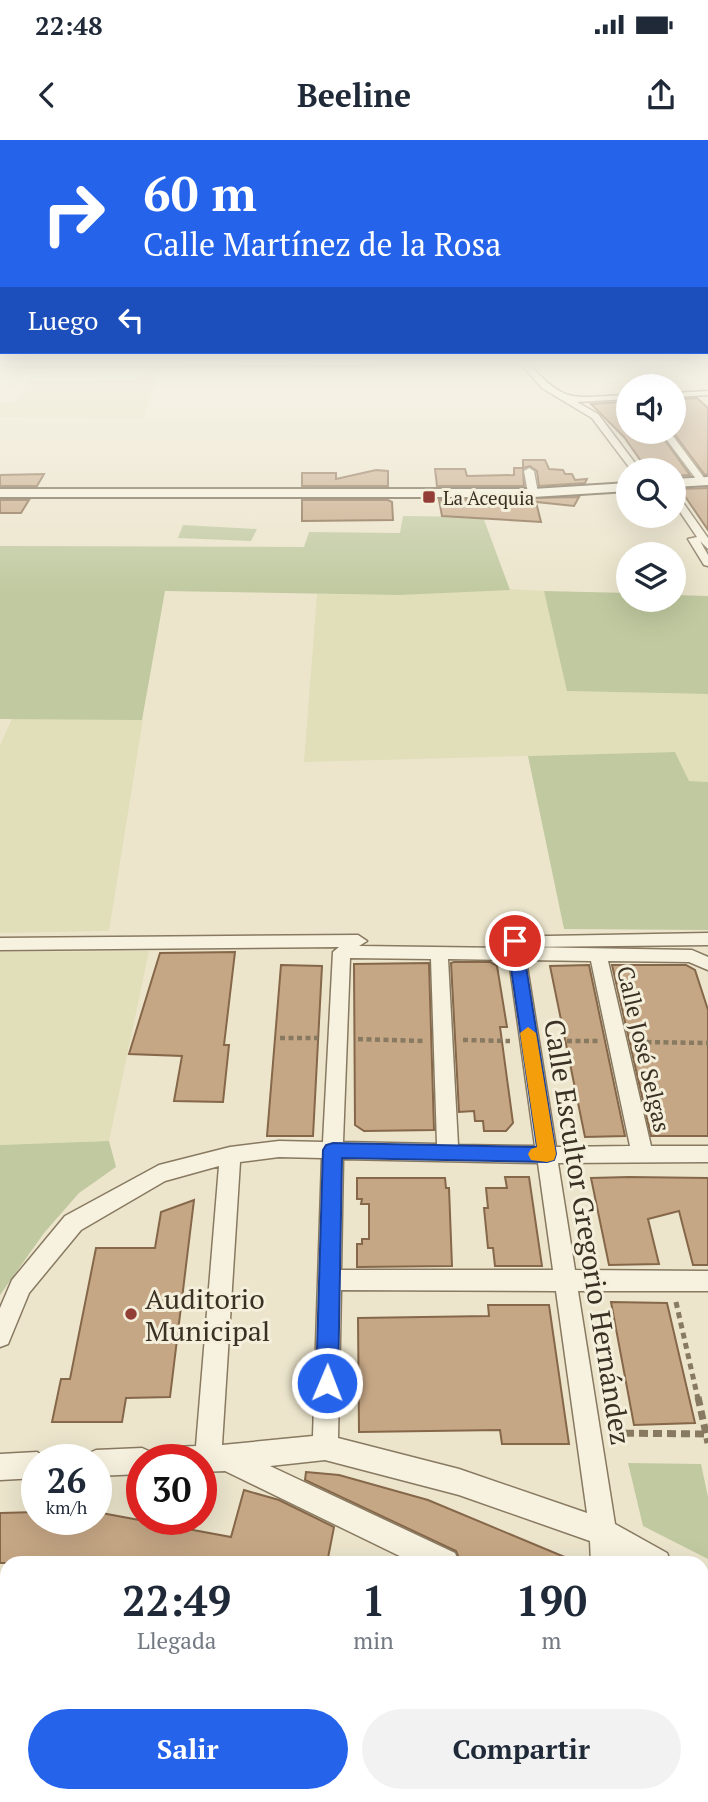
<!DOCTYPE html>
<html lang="es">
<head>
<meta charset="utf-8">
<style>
  :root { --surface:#fff; --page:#f2f2f3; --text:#1f2937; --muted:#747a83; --accent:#2563eb }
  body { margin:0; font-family:"PT Serif",serif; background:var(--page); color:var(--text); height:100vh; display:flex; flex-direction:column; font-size:26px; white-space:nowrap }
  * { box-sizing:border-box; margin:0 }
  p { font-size:23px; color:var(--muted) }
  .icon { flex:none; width:38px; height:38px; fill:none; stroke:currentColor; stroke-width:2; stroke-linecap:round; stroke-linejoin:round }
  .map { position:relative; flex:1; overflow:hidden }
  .panel { position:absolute; left:0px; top:1416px; width:709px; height:247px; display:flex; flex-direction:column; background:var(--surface); border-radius:21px 21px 0 0; box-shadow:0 7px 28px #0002 }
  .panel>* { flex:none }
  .top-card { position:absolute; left:0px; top:0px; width:709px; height:214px; box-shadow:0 7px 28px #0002; background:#2563eb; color:#fff; overflow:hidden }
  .tools { position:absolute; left:616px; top:234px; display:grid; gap:14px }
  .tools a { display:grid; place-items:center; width:70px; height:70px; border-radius:50%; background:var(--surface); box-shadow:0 7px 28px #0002; font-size:35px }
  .speed { position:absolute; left:21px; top:1304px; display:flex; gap:14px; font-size:35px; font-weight:700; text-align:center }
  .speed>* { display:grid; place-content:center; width:91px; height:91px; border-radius:50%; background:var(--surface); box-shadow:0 7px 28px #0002; line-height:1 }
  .speed small { font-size:18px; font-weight:400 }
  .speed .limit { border:10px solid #d22; background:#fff; color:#111 }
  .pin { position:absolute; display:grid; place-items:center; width:60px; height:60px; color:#fff; margin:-30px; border:4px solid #fff; border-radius:50%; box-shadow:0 2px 7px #0007 }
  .me { position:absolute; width:77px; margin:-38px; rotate:1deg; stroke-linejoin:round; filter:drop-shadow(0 0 5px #0008) }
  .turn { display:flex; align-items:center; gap:24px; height:147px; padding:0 28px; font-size:32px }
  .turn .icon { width:91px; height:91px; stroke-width:2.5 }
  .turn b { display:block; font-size:49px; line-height:60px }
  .then { display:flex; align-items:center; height:66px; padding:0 28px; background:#0003; gap:14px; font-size:26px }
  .eta { display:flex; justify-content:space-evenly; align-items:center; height:119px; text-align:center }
  .eta b { font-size:42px; font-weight:600; line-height:49px }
  .cta { display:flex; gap:14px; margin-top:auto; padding:14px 28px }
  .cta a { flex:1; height:80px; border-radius:42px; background:var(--accent); color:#fff; font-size:28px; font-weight:600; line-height:80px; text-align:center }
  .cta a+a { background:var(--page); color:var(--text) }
  .status { display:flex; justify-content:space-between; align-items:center; height:49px; padding:0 35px; background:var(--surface); direction:ltr }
  .status svg { height:19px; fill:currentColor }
  header { display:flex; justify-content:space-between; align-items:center; height:91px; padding:0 28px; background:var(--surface); font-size:32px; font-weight:600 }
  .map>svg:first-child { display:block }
  .farmland { fill:#e1deba }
  .green { fill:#c0c9a0 }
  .building { fill:#c6a785; stroke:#856749; stroke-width:2 }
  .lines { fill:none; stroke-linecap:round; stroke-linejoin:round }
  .street-casing { stroke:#887961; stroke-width:3 }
  .secondary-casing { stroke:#6a5b44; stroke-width:4 }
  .path-far2 { stroke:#887961; stroke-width:4.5; stroke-dasharray:5 3.5; stroke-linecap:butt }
  .path-far1 { stroke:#887961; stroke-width:5; stroke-dasharray:6 4.5; stroke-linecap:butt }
  .path { stroke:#887961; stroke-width:7; stroke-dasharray:9 5; stroke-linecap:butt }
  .street { fill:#f7f2df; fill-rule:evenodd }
  .secondary { fill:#f7f2df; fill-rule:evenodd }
  .route { fill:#2563eb; stroke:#184099; stroke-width:2 }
  .slow { fill:#f59e0b }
  .poi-dot { fill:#923e36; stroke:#f4efdb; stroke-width:2.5 }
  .labels { text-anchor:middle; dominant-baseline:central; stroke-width:6; stroke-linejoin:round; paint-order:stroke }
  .far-poi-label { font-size:19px; fill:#3a3023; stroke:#f4efdb; text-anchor:start }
  .street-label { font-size:23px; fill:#3a3023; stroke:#f4efdb }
  .near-street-label { font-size:28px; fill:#3a3023; stroke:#f4efdb }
  .near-poi-label { font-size:28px; fill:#3a3023; stroke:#f4efdb; text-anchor:start }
</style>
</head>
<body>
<div class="status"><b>22:48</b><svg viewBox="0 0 49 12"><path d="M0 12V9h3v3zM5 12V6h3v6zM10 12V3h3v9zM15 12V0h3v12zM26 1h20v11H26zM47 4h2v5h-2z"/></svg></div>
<header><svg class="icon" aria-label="back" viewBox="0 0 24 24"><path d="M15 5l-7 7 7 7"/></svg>Beeline<svg class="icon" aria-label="share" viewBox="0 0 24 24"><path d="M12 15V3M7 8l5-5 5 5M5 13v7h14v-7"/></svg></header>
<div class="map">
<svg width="708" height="1662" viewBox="0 0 708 1662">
  <rect width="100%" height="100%" fill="#ece5cc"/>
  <path class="farmland" d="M 147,226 L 161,226 L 143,278 L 0,277 L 0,262 L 17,261 L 29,241 L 138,240 Z
    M 506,449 L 544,451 L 568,551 L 708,554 L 708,642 L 689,641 L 675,612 L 304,622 L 317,454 L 399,455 Z
    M 12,579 L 143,579 L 109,791 L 0,793 L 0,605 Z
    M 149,811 L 109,1001 L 0,1005 L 0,812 Z"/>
  <path class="green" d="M 403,376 L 483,377 L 510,450 L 399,455 L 165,451 L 142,580 L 0,579 L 0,406 L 304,407 L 309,392 L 400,393 Z
    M 183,385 L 257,389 L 251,401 L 178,398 Z
    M 544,451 L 628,453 L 628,460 L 674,460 L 674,455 L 708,456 L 708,554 L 567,551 Z
    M 675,612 L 689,641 L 708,642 L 708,790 L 564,789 L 528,616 Z
    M 109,1001 L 116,1027 L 79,1053 L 44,1093 L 0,1155 L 0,1005 Z
    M 628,1323 L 701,1324 L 708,1357 L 708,1419 L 643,1386 Z"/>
  <path class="building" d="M 697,258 L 708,268 L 708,334 L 705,335 L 673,292 L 674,259 Z
    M 620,262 L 628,272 L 628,292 L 659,292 L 690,335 L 674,336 L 674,331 L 648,331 L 624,297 L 591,264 Z
    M 523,320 L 545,320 L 549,329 L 563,330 L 565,334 L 572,334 L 575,340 L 587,339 L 585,343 L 539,346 L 537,331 L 530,326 L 523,328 Z
    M 514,328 L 523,328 L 524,346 L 437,346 L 435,329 L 465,329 L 467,336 L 514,335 Z
    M 376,330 L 388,331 L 388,346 L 302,346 L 302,333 L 336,333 L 336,339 Z
    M 44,334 L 37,346 L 0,346 L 0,335 Z
    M 708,348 L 708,390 L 680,349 Z
    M 579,357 L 574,366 L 536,362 L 541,382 L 442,376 L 439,360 Z
    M 0,360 L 29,360 L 21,373 L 0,373 Z
    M 302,360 L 388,360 L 392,362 L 393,380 L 302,381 Z
    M 235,812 L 224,905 L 229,905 L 223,962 L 174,961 L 182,916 L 129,914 L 160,813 Z
    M 454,822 L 490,822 L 497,826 L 507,887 L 500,887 L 513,983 L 506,991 L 484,991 L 483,981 L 475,981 L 474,971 L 459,972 L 451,823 Z
    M 429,823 L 434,990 L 364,991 L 355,985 L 354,824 Z
    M 281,825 L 322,826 L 313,996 L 267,996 Z
    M 589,825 L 625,996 L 585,997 L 550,826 Z
    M 612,825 L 686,825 L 695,830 L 708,870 L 708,996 L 651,996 Z
    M 505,1037 L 529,1037 L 542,1126 L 495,1126 L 493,1108 L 488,1108 L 484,1068 L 488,1068 L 486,1048 L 507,1048 Z
    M 629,1037 L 708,1038 L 708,1125 L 693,1125 L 679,1071 L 648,1079 L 659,1124 L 609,1125 L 591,1038 Z
    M 357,1038 L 445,1038 L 446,1048 L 449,1048 L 452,1126 L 357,1127 L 357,1104 L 362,1104 L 362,1099 L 369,1099 L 369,1064 L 361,1064 L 362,1059 L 357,1059 Z
    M 194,1060 L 170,1257 L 126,1258 L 122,1282 L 52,1282 L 61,1239 L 70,1239 L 96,1108 L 155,1108 L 161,1072 Z
    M 611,1162 L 667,1163 L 695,1283 L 634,1285 Z
    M 488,1165 L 549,1165 L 569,1304 L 502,1304 L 500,1290 L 359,1292 L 358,1178 L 489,1176 Z
    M 306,1332 L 339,1335 L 428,1360 L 579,1423 L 461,1423 L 456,1411 L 305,1340 Z
    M 244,1350 L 279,1360 L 334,1387 L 327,1423 L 0,1423 L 0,1373 L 37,1372 L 37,1379 L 96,1379 L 96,1372 L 231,1397 Z"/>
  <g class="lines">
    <g class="street-casing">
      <path id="street" d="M 0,221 L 526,221 C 567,266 571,257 628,255 L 628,259 L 577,262 L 598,274 L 641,331 L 632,331 L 592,278 L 542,248 L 521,224 L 16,227 L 0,224 Z
        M 708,251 L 708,255 L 674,257 L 674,253 Z
        M 661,292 L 670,292 L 705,339 L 705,343 L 699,343 Z
        M 529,328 L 534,331 L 538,353 L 533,356 L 528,353 L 524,331 Z
        M 674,353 L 677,354 L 708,398 L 708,409 L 700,401 L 708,415 L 708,426 L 704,425 L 688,399 L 697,397 L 674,363 Z
        M 708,793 L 708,805 L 524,807 L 692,810 L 708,817 L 708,830 L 689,822 L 608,821 L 651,1006 L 708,1006 L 708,1022 L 558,1023 L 575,1130 L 708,1131 L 708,1151 L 578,1151 L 615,1384 L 667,1413 L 671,1423 L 630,1423 L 618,1416 L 619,1423 L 591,1423 L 590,1401 L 459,1355 L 325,1320 L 270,1326 L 455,1413 L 459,1423 L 414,1423 L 225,1331 L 201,1332 L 201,1320 L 162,1320 L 166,1311 L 175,1307 L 196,1306 L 219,1026 L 165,1041 L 81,1090 L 29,1153 L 8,1204 L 0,1207 L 0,1168 L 12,1140 L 65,1076 L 159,1025 L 230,1007 L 279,1001 L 323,1002 L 333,812 L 339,807 L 0,810 L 0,798 L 358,795 L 367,801 L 359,806 L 507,808 L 496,805 L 493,801 L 496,797 ZM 350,818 L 431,819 L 437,1004 L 343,1002 ZM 448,819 L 509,820 L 535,1006 L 458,1005 ZM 526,820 L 591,821 L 630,1006 L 556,1007 ZM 279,1017 L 322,1018 L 313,1296 L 222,1305 L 240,1022 ZM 343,1019 L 538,1023 L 553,1130 L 341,1130 ZM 341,1150 L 556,1151 L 587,1373 L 459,1329 L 338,1298 Z
        M 142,1308 L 151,1312 L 154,1320 L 142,1320 L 142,1334 L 96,1336 L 96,1320 L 85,1320 L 87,1314 L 96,1310 Z
        M 37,1312 L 48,1320 L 37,1320 L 37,1338 L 0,1340 L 0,1314 Z
        M 702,1434 L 708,1437 L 708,1466 L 702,1463 Z
        M 655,1656 L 686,1656 L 689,1662 L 657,1662 Z"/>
    </g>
    <g class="secondary-casing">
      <path id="secondary" d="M 708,337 L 708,345 L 674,347 L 674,339 Z
        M 628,343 L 628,351 L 533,357 L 0,357 L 0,349 L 533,349 Z"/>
    </g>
    <path class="path-far2" d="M 280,898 L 318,898
      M 358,899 L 423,901
      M 463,900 L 510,901
      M 550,901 L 598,901
      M 638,902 L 708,903"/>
    <path class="path-far1" d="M 676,1162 L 698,1259"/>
    <path class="path" d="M 698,1257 L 708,1303
      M 611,1293 L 707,1294"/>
    <use href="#street" class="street"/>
    <use href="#secondary" class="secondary"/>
  </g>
  <linearGradient id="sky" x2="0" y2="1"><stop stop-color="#90b9d7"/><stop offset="0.49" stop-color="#f6f3e8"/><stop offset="1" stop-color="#f6f3e8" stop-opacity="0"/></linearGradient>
  <rect width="708" height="454" fill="url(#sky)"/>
  <path class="route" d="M 515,796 L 522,801 L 556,1014 L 554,1020 L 547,1022 L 342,1018 L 338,1243 L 335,1251 L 327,1254 L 319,1251 L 316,1243 L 323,1010 L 326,1005 L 333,1003 L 537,1007 L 507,801 Z"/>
  <path class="slow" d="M 528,887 L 536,893 L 556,1014 L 554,1020 L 547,1022 L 531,1020 L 528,1014 L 531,1009 L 537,1007 L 520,893 Z"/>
  <g class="poi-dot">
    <rect x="422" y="350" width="14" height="14" rx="3.5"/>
    <circle cx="131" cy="1174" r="7"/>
  </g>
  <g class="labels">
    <g class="far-poi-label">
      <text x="443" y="357">La Acequia</text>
    </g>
    <g class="street-label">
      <text transform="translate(644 909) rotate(77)">Calle José Selgas</text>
    </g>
    <g class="near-street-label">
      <text transform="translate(588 1092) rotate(81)">Calle Escultor Gregorio Hernández</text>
    </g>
    <g class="near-poi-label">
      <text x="145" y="1158">Auditorio<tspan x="145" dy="32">Municipal</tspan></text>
    </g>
  </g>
</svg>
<div class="tools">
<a><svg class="icon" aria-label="sound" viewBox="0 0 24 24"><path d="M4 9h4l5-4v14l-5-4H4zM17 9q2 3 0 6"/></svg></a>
<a><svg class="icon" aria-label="search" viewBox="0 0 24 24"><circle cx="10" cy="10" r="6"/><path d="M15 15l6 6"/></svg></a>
<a><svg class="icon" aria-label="layers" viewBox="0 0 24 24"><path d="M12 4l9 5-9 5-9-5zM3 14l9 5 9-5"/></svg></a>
</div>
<div class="speed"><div>26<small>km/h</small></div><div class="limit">30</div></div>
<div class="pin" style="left:515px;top:801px;background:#d93025"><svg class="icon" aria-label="arrive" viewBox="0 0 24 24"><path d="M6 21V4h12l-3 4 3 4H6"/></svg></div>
<svg class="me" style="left:327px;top:1243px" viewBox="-20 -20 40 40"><circle r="17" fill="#2563eb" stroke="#fff" stroke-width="3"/><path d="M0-11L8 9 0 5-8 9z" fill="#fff"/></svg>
<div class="top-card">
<div class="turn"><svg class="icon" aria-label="right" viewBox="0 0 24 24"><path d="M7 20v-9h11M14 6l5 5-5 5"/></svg><div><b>60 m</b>Calle Martínez de la Rosa</div></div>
<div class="then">Luego<svg class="icon" aria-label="left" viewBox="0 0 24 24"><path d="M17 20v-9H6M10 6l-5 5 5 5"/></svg></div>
</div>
<section class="panel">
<div class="eta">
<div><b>22:49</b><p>Llegada</p></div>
<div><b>1</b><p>min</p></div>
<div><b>190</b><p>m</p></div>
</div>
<div class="cta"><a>Salir</a><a>Compartir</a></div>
</section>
</div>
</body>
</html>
